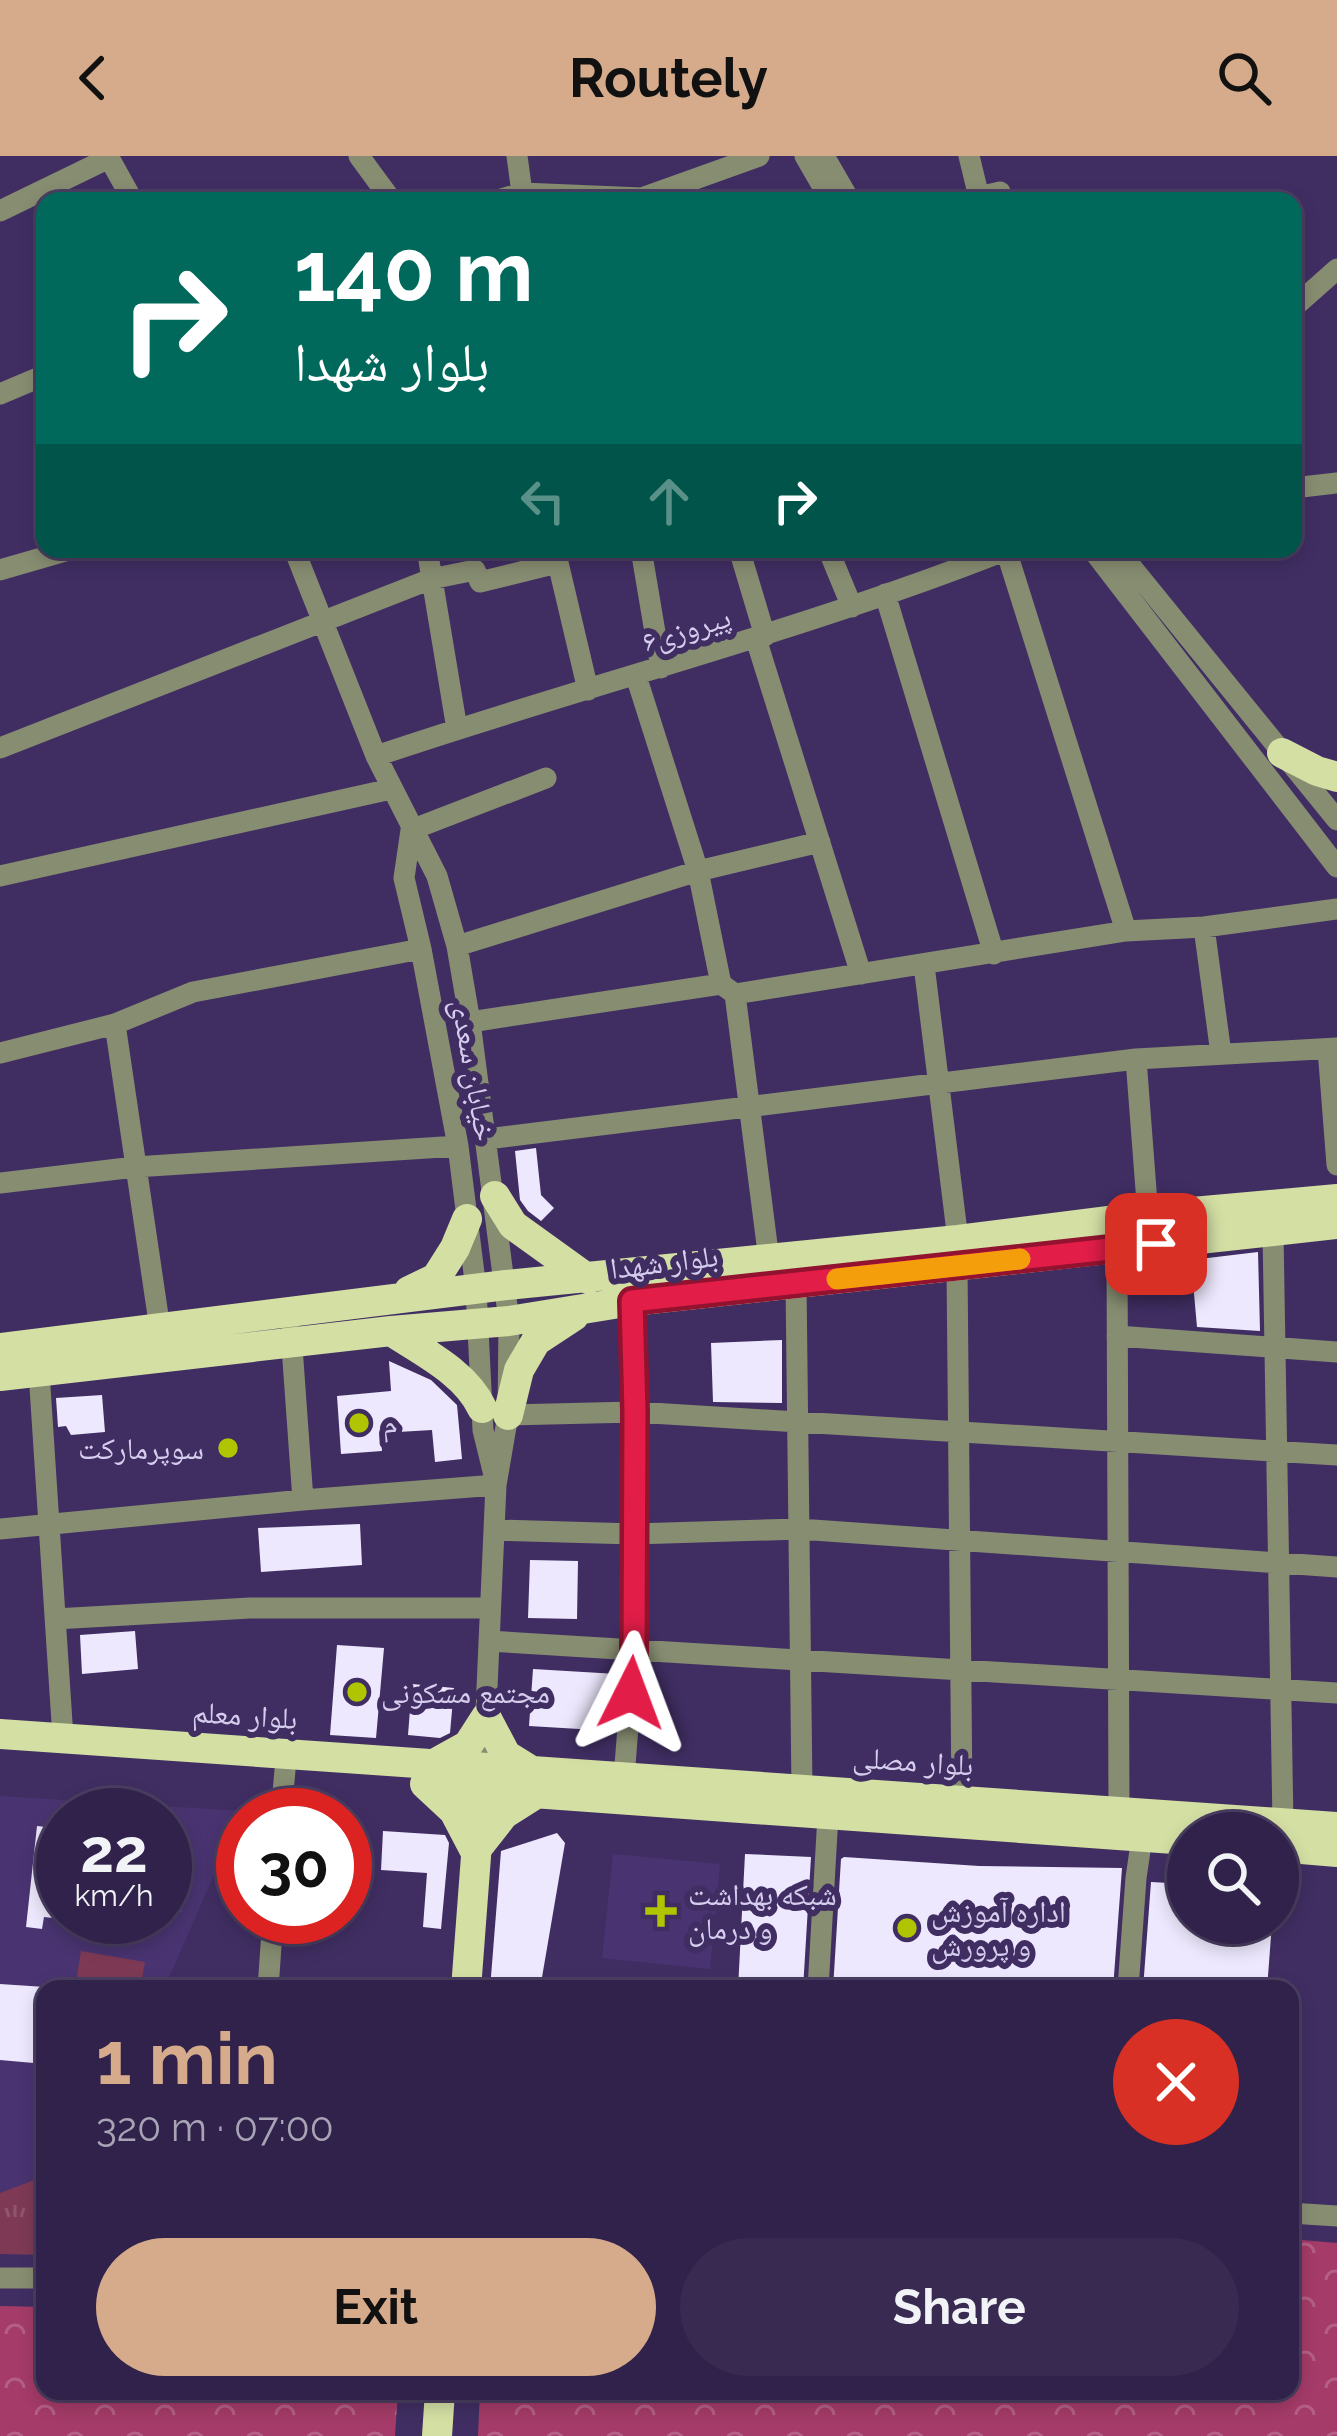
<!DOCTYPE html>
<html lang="en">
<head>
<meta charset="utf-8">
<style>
  :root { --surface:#30224a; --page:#382a51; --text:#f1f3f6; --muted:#a8a4b5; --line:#4b3f62; --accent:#d6ab8b }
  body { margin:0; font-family:Raleway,"Noto Naskh Arabic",sans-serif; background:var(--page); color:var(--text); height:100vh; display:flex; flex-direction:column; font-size:45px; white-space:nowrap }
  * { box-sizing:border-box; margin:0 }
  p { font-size:39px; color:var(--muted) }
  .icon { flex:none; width:66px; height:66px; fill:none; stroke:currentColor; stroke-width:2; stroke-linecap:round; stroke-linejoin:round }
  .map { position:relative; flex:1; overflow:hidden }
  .panel { position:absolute; left:36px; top:1824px; width:1263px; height:420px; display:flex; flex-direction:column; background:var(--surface); border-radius:24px; box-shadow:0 6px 18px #0003,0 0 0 3px var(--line) }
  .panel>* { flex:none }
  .guide { position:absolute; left:36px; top:36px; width:1266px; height:366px; border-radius:24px; box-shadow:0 6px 18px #0003,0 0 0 3px var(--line); background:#00695c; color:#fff; overflow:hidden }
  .tools { position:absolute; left:1167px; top:1656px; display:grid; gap:24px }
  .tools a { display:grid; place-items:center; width:132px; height:132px; border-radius:50%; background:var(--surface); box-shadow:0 6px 18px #0003,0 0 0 3px var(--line); font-size:60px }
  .speed { position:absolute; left:36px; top:1632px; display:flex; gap:24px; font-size:60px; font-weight:700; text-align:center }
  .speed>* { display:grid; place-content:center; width:156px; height:156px; border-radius:50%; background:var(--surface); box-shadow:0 6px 18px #0003,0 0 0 3px var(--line); line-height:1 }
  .speed small { font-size:30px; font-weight:400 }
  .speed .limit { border:18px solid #d22; background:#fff; color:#111 }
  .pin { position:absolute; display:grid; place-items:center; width:102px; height:102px; color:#fff; margin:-51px; border-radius:24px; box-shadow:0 6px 18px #0006 }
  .me { position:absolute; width:132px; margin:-66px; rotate:3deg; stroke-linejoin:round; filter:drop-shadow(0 0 9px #0008) }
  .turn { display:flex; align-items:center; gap:42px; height:252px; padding:0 60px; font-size:54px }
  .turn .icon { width:156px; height:156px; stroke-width:2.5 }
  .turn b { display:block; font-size:84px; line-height:102px }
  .lanes { display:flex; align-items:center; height:114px; padding:0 60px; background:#0003; justify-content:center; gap:60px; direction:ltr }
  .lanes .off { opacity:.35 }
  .round { display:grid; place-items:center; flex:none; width:126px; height:126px; border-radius:63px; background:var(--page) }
  .overview { display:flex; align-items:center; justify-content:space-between; height:204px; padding:0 60px }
  h1 { font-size:72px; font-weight:700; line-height:90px; color:var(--accent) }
  .button { display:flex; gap:24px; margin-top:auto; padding:24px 60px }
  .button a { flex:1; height:138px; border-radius:72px; background:var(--accent); color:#111; font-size:48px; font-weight:700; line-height:138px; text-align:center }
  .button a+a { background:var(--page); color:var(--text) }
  header { display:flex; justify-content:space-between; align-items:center; height:156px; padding:0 60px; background:var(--accent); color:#111; font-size:54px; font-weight:700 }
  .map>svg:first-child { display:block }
  .built { fill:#493471; fill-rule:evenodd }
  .grass { fill:url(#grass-tufts) }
  .forest { fill:url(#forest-crowns) }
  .green { fill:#7e3a55 }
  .building { fill:#ede8fd }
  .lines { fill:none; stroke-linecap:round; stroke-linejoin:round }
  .minor { stroke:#878d71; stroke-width:21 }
  .major { stroke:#d4dfa4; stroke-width:30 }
  .route-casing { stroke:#92132f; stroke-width:30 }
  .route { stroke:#e11d48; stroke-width:21 }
  .slow { stroke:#f59e0b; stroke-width:21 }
  .poi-dot { fill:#b0c500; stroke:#402e63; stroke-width:4.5 }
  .labels { text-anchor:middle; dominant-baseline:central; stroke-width:12; stroke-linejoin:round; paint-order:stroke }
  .street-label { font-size:30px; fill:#d5cded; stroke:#402e63 }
  .poi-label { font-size:30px; fill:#d5cded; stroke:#402e63; text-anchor:start }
</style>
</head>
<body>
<header><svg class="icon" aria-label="back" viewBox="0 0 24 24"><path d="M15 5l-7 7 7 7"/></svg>Routely<svg class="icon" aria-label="search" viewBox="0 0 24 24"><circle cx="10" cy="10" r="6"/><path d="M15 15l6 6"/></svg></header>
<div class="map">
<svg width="1337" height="2280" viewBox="0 0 1337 2280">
  <defs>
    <pattern id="grass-tufts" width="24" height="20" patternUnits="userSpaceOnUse" patternTransform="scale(3)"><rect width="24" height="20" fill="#7e3a55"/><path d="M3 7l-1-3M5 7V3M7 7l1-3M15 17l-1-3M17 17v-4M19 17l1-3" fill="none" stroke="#8f556e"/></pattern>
    <pattern id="forest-crowns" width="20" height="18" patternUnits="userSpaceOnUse" patternTransform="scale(3)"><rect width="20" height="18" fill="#a43b68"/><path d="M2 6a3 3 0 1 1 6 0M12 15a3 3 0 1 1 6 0" fill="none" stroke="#b45f85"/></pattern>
  </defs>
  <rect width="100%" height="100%" fill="#402e63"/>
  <path class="built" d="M 0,1640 L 242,1655 L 164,1833 L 45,1833 L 45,2020 L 0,2037 ZM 63,1659 L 165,1659 L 165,1761 L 63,1761 Z
    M 613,1698 L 720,1708 L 710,1813 L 602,1802 Z"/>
  <path class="grass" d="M 45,2020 L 45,2099 L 0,2098 L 0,2037 Z"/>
  <path class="forest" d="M 1290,2083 L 1337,2087 L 1337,2280 L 478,2280 L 480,2235 L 1290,2235 Z
    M 0,2150 L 45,2151 L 45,2235 L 398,2235 L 395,2280 L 0,2280 Z"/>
  <path class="green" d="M 81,1795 L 145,1806 L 140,1833 L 75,1833 Z"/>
  <path class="building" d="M 536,992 L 541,1039 L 554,1052 L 541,1065 L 528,1055 L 520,1044 L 515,995 Z
    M 1258,1096 L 1260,1175 L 1197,1171 L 1191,1104 Z
    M 782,1184 L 782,1247 L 713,1246 L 711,1187 Z
    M 389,1205 L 431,1224 L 457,1249 L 462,1303 L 435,1306 L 432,1274 L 381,1277 L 382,1295 L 341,1298 L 337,1240 L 391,1235 Z
    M 102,1239 L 105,1276 L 71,1279 L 66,1270 L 58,1271 L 56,1242 Z
    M 360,1368 L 362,1409 L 261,1416 L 258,1372 Z
    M 530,1404 L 578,1405 L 577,1463 L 528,1462 Z
    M 135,1475 L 138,1513 L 82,1518 L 80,1479 Z
    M 337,1489 L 384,1492 L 376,1582 L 330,1579 Z
    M 533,1513 L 617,1518 L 613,1575 L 529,1570 Z
    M 412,1528 L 454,1532 L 450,1577 L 440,1582 L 408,1579 Z
    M 37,1670 L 63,1673 L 63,1763 L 44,1761 L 42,1773 L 26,1771 Z
    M 383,1675 L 445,1679 L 449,1687 L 441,1773 L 423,1771 L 427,1717 L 381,1714 Z
    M 557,1677 L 565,1687 L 540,1833 L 490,1833 L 501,1695 Z
    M 165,1684 L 185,1685 L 181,1756 L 165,1755 Z
    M 745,1698 L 811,1701 L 803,1833 L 738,1833 Z
    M 844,1701 L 979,1710 L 1122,1712 L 1113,1833 L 833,1833 L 841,1703 Z
    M 1151,1726 L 1188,1728 L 1188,1767 L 1272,1767 L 1267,1833 L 1143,1833 Z
    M 0,1828 L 45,1831 L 45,1908 L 0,1904 Z"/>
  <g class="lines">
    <path class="minor" d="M 108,0 L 133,45
      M 359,0 L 392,45
      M 517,0 L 522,37
      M 805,0 L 831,45
      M 824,0 L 850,45
      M 969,0 L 979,41 L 1000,36 L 1004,45
      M 494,45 L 522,37 L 642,42 L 759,0
      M 0,55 L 109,2
      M 1293,152 L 1337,113
      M 0,238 L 45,219
      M 1293,332 L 1337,327
      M 294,393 L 376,600 L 437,720 L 457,790 L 470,866 L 509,1165 L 508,1259 L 496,1329 L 483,1622
      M 427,393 L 457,573
      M 641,393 L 661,512
      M 739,393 L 765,480
      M 828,393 L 852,451
      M 1092,393 L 1337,711
      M 1117,393 L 1337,664
      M 555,394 L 588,534
      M 1006,394 L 1126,775
      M 0,414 L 69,394
      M 885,438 L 994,798
      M 756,483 L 861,818
      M 636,520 L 698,715 L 721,828 L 735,838
      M 0,592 L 431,423 L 475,414 L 480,426 L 557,407
      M 376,600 C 586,529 802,475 1009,393
      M 411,674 L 404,722 L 421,793 L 458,990 L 476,1133 L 483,1274 L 494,1319
      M 411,674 L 546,622
      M 0,720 L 391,633
      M 1204,771 L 1221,898
      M 457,790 L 698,715 L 820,686
      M 924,809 L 958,1084
      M 735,838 L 1126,775 L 1204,771 L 1337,753
      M 735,838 L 769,1104
      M 470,866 L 721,828
      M 115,868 L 160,1173
      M 1328,893 L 1337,1009
      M 0,897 L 115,868 L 193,836 L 421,793
      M 1136,903 L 1148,1060
      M 487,983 L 1136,903 L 1337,892
      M 0,1027 L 135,1011 L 458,990
      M 1273,1076 L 1283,1668
      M 1117,1093 L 1119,1655
      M 957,1110 L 962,1644
      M 796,1127 L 802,1634
      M 291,1177 L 303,1344
      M 1117,1180 L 1337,1196
      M 39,1216 L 63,1582
      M 508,1259 L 635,1256 L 1337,1299
      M 0,1373 L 303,1344 L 496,1329
      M 495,1374 L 634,1378 L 799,1373 L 1337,1411
      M 55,1463 L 250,1452 L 490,1452
      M 489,1485 L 1337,1537
      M 624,1622 L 634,1494 L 635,1256 L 632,1145
      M 281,1659 L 285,1614
      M 268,1833 L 273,1761
      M 818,1833 L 828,1659
      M 1128,1833 L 1136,1722 L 1142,1681
      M 1290,2057 L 1337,2060
      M 0,2122 L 45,2122"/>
    <path class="major" d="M 1282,597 L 1317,615 L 1337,621
      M 495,1040 L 513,1069 L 588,1123
      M 409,1135 L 436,1122 L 455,1092 L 467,1063
      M 391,1175 C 423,1196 466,1217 482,1252
      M 0,1192 L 506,1129 L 958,1084 L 1148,1060 L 1337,1043
      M 0,1220 L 391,1175 L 509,1165 L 632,1145 L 1337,1068
      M 508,1259 L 519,1214 L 536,1185 L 574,1160
      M 0,1578 L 1337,1671
      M 432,1609 L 468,1589 L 486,1561 L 506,1599 L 535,1617
      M 425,1628 L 454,1655 L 475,1695 L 504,1658 L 534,1639
      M 449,1631 L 1188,1684
      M 1278,1691 L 1337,1696
      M 466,1833 L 481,1634
      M 437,2280 L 440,2235"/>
  </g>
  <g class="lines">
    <g class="route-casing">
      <path id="route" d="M 631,1537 L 634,1494 L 635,1256 L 632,1145 L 1156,1088"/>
    </g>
    <use href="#route" class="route"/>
    <path class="slow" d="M 837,1123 L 1020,1103"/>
  </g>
  <g class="poi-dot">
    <circle cx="359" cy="1267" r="12"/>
    <circle cx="228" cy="1292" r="12"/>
    <circle cx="357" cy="1536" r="12"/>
    <path d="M655 1737h12v12h12v12h-12v12h-12v-12h-12v-12h12z"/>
    <circle cx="907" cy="1772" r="12"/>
  </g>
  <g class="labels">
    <g class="street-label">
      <text transform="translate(686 473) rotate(-17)">پیروزی۶</text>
      <text transform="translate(474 914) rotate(80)">خیابان سعدی</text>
      <text transform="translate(664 1106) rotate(-7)">بلوار شهدا</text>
      <text transform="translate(245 1559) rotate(4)">بلوار معلم</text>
      <text transform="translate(913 1605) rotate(4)">بلوار مصلی</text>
    </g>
    <g class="poi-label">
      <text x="383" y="1267">م</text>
      <text x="204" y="1292" text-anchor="end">سوپرمارکت</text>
      <text x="381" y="1536">مجتمع مسکونی</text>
      <text x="688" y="1738">شبکه بهداشت<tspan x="688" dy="34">و درمان</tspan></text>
      <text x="931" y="1755">اداره آموزش<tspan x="931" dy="34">و پرورش</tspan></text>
    </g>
  </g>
</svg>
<div class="tools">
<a><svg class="icon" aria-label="search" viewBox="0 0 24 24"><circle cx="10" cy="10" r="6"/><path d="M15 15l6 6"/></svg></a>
</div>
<div class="speed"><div>22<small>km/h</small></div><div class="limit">30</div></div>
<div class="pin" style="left:1156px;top:1088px;background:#d93025"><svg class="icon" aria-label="arrive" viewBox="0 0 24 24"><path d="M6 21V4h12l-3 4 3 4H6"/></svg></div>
<svg class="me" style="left:631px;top:1537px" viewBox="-20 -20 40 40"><path d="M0-17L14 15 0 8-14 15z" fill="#e11d48" stroke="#fff" stroke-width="4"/></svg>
<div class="guide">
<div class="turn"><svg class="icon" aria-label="right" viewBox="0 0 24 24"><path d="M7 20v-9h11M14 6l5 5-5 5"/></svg><div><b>140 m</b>بلوار شهدا</div></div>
<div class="lanes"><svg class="icon off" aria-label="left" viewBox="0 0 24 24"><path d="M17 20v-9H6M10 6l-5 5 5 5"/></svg><svg class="icon off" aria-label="ahead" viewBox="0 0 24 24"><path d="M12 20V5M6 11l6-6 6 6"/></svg><svg class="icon" aria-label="right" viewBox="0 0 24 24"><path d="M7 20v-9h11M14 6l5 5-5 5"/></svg></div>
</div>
<section class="panel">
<div class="overview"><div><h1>1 min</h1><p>320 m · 07:00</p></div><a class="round" style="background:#d93025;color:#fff"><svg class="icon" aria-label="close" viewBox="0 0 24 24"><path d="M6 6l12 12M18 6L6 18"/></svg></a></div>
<div class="button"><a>Exit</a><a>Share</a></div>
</section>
</div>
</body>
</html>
